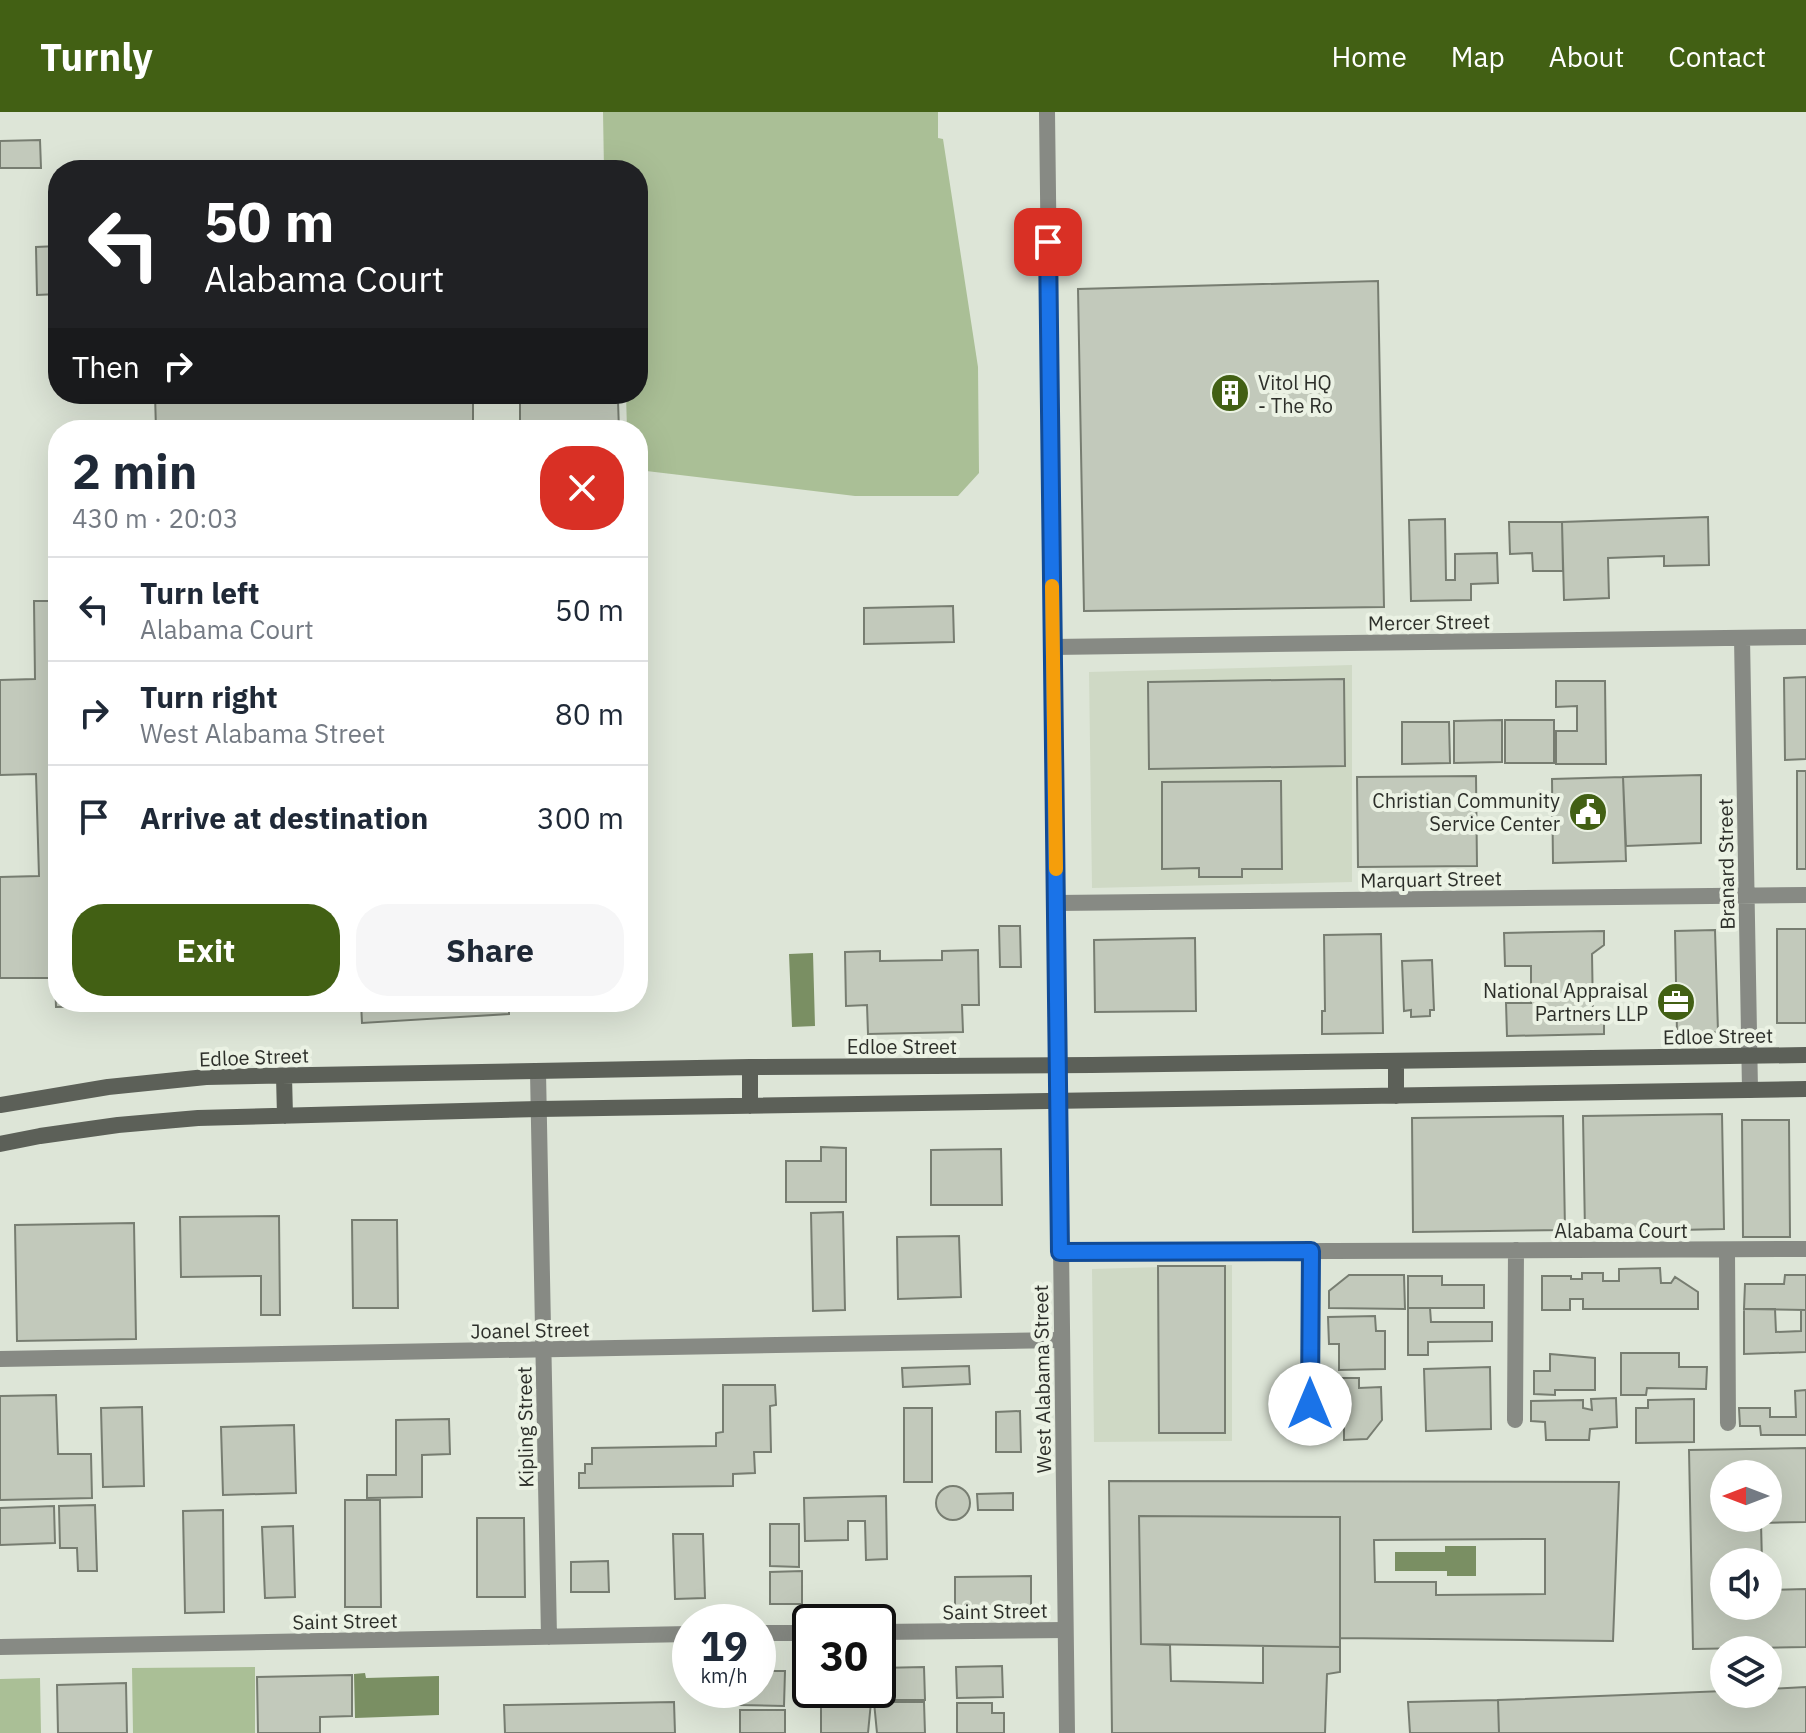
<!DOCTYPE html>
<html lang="en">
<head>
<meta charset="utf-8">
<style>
  :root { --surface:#fff; --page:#f6f6f7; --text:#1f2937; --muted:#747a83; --line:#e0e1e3; --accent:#426014 }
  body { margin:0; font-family:"IBM Plex Sans",sans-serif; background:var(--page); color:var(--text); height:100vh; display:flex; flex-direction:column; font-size:30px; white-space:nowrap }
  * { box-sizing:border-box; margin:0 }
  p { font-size:26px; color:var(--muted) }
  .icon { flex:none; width:44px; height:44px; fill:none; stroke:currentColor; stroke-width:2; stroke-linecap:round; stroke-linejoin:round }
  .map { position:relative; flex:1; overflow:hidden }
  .panel { position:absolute; left:48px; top:308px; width:600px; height:592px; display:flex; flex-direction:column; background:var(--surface); border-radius:32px; box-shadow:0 8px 32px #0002 }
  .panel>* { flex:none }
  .top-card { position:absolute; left:48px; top:48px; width:600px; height:244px; border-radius:32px; box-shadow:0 8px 32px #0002; background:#202124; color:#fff; overflow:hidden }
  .needle { width:52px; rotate:270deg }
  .fabs { position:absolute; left:1710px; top:1348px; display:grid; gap:16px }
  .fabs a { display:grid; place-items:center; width:72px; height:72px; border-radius:50%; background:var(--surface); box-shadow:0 8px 32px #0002; font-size:40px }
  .speed { position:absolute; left:672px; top:1492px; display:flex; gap:16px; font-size:40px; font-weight:700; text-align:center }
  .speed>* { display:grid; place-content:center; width:104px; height:104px; border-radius:50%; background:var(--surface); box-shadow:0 8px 32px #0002; line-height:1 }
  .speed small { font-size:20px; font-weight:400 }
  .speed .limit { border:4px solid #111; border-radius:12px; background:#fff; color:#111 }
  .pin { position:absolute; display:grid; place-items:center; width:68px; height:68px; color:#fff; margin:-34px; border-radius:16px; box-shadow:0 4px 12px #0006 }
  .me { position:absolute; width:88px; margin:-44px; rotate:0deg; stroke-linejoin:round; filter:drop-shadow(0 0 6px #0008) }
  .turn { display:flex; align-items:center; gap:28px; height:168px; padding:0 24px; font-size:36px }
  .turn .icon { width:104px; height:104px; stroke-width:2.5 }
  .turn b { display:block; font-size:56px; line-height:68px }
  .then { display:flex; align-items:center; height:76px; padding:0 24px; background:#0003; gap:16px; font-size:30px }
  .round { display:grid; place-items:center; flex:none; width:84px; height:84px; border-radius:32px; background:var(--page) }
  .head { display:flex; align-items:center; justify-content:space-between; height:136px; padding:0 24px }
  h1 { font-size:48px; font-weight:700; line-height:60px }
  .primary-button { display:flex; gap:16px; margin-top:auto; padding:16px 24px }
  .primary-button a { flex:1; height:92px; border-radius:32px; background:var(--accent); color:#fff; font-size:32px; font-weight:700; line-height:92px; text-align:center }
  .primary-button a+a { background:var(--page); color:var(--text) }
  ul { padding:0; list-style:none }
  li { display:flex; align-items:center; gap:24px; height:104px; padding:0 24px; border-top:2px solid var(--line) }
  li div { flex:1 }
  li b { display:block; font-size:30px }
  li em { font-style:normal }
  header { display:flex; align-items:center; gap:48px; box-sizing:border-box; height:112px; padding:0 40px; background:var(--accent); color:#fff }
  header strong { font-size:38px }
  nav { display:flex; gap:44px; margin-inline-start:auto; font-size:28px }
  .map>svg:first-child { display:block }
  .built { fill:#cfd9c5 }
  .green { fill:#aabf96 }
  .water { fill:#7a8f63 }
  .building { fill:#c2c9bb; stroke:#777d71; stroke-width:2; fill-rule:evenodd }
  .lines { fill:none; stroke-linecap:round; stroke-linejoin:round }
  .minor { stroke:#878a84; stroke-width:16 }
  .tertiary { stroke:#878a84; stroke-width:16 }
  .secondary { stroke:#5c6058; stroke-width:16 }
  .route-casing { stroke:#114b97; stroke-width:20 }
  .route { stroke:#1a73e8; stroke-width:14 }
  .slow { stroke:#f59e0b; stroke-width:14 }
  .labels { text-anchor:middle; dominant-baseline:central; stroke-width:8; stroke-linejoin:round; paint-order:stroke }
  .poi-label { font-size:20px; fill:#2d2f2a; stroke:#ebf2e4; text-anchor:end }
  .street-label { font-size:20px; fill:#2d2f2a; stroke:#ebf2e4 }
</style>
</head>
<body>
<header>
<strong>Turnly</strong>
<nav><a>Home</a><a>Map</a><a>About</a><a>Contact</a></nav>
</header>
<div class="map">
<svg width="1806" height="1621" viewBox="0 0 1806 1621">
  <rect width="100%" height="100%" fill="#dde5d7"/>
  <path class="built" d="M 1352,553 L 1352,770 L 1092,776 L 1089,560 Z
    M 1232,1153 L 1232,1329 L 1094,1330 L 1092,1157 Z"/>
  <path class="green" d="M 603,0 L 938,0 L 938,26 L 943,27 L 978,255 L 979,361 L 958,384 L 855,384 L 638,358 L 638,318 L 627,318 L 626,282 L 638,282 L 638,58 L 604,58 Z
    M 255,1555 L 255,1621 L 133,1621 L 132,1556 Z
    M 40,1566 L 41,1621 L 0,1621 L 0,1567 Z"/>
  <path class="water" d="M 813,841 L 815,914 L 792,915 L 789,842 Z
    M 1445,1434 L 1476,1434 L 1476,1464 L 1447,1464 L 1447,1459 L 1395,1459 L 1395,1440 L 1445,1440 Z
    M 365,1561 L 366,1566 L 439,1564 L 439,1603 L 355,1606 L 354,1562 Z"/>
  <path class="building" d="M 40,28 L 41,56 L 0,56 L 0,29 Z
    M 58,134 L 58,182 L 37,183 L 36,135 Z
    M 1378,169 L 1384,495 L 1084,499 L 1078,177 Z
    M 155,282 L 473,282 L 473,318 L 156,318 Z
    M 618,289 L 619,318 L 520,318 L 520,290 Z
    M 1708,405 L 1709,453 L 1664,454 L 1664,444 L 1608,446 L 1609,486 L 1564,488 L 1562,410 Z
    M 1445,407 L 1446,468 L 1455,468 L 1455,442 L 1497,441 L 1498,471 L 1471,472 L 1471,488 L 1411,489 L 1409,408 Z
    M 1509,410 L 1562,410 L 1563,459 L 1533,459 L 1532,441 L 1510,442 Z
    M 34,489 L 58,489 L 58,890 L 109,890 L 109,894 L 56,895 L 55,866 L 0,866 L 0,765 L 39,764 L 36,662 L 0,663 L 0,568 L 35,567 Z
    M 953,494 L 954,530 L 864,532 L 864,496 Z
    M 1806,565 L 1806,647 L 1785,648 L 1784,566 Z
    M 1344,567 L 1345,654 L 1149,657 L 1148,570 Z
    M 1556,569 L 1605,569 L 1606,652 L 1556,652 L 1556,619 L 1577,619 L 1577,594 L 1556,595 Z
    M 1502,608 L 1502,650 L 1454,651 L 1454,609 Z
    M 1505,608 L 1554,608 L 1554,651 L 1505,651 Z
    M 1402,610 L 1449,610 L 1450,651 L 1402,652 Z
    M 1797,659 L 1806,659 L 1806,757 L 1797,757 Z
    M 1701,663 L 1701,731 L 1626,734 L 1623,665 Z
    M 1476,664 L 1477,754 L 1358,755 L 1357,665 Z
    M 1623,665 L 1626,749 L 1553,751 L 1552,667 Z
    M 1281,669 L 1282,757 L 1242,757 L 1242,765 L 1199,765 L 1199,756 L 1162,757 L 1162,670 Z
    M 999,814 L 1020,814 L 1021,855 L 1000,855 Z
    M 1777,817 L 1806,817 L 1806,911 L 1777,911 Z
    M 1715,818 L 1718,920 L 1677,921 L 1675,819 Z
    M 1604,819 L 1604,833 L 1592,842 L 1593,901 L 1604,907 L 1604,922 L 1507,924 L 1506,891 L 1531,891 L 1531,854 L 1505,854 L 1504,821 Z
    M 1381,822 L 1383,921 L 1322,922 L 1322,899 L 1325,899 L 1324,823 Z
    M 1195,826 L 1196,899 L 1095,900 L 1094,828 Z
    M 978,838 L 979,893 L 962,893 L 963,920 L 868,922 L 867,893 L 846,894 L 845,840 L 880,839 L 880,849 L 942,848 L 942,839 Z
    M 1432,848 L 1434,898 L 1430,898 L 1430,904 L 1411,905 L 1411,898 L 1404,899 L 1402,849 Z
    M 361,890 L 509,890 L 509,902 L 362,911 Z
    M 1722,1002 L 1724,1117 L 1585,1120 L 1583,1004 Z
    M 1563,1004 L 1565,1118 L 1413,1120 L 1412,1006 Z
    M 1742,1008 L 1789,1008 L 1790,1125 L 1743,1125 Z
    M 821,1035 L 846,1036 L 846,1090 L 786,1090 L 786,1049 L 821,1049 Z
    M 1001,1037 L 1002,1093 L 931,1093 L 931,1038 Z
    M 843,1100 L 845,1198 L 813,1199 L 811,1101 Z
    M 279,1104 L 280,1203 L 261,1203 L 261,1164 L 181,1165 L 180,1105 Z
    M 352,1108 L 397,1108 L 398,1196 L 353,1196 Z
    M 134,1111 L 136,1227 L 17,1229 L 15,1113 Z
    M 959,1124 L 961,1185 L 898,1187 L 897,1125 Z
    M 1158,1154 L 1225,1154 L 1225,1321 L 1159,1321 Z
    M 1660,1156 L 1661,1171 L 1671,1171 L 1675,1165 L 1698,1180 L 1698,1197 L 1583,1197 L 1583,1187 L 1570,1187 L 1570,1198 L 1542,1198 L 1542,1164 L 1571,1164 L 1571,1167 L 1582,1167 L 1582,1161 L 1603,1161 L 1603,1169 L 1619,1169 L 1619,1157 Z
    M 1349,1163 L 1404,1163 L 1405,1197 L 1329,1196 L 1329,1179 Z
    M 1785,1163 L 1806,1163 L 1806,1198 L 1744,1197 L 1745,1172 L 1784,1172 Z
    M 1408,1164 L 1442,1164 L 1442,1173 L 1484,1173 L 1484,1196 L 1408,1196 Z
    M 1408,1196 L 1430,1196 L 1431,1210 L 1492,1210 L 1492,1229 L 1428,1230 L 1428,1243 L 1408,1243 Z
    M 1744,1197 L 1775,1197 L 1776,1220 L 1801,1219 L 1801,1198 L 1806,1198 L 1806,1240 L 1744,1242 Z
    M 1375,1204 L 1376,1219 L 1385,1219 L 1385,1257 L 1339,1258 L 1339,1232 L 1329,1232 L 1328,1205 Z
    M 1621,1241 L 1679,1241 L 1679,1255 L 1707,1255 L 1706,1277 L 1647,1276 L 1646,1283 L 1621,1283 Z
    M 1550,1242 L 1595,1246 L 1595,1278 L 1555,1278 L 1555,1283 L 1534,1282 L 1534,1259 L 1550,1259 Z
    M 969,1254 L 970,1272 L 903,1275 L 902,1256 Z
    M 1490,1255 L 1491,1317 L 1426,1319 L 1424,1257 Z
    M 1330,1266 L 1359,1266 L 1359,1276 L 1381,1275 L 1382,1308 L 1367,1327 L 1344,1328 L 1344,1315 L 1332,1316 Z
    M 723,1273 L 775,1273 L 776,1293 L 770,1294 L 771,1340 L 754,1340 L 755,1361 L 733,1362 L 733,1374 L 579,1376 L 579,1361 L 585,1361 L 585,1352 L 592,1352 L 592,1336 L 716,1334 L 716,1321 L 723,1320 Z
    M 1806,1278 L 1806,1323 L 1761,1323 L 1760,1314 L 1740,1314 L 1739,1296 L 1770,1296 L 1770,1305 L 1796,1305 L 1795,1279 Z
    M 56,1283 L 58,1342 L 91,1342 L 92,1386 L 0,1388 L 0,1284 Z
    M 1616,1286 L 1617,1315 L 1590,1317 L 1589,1328 L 1546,1328 L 1545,1310 L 1531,1309 L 1531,1289 L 1583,1288 L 1583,1296 L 1592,1298 L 1591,1287 Z
    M 1694,1287 L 1694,1330 L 1636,1331 L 1636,1296 L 1648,1296 L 1648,1288 Z
    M 142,1295 L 144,1374 L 103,1375 L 101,1296 Z
    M 904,1296 L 932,1296 L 932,1370 L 904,1370 Z
    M 1020,1299 L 1021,1340 L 996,1340 L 996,1300 Z
    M 449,1307 L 450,1342 L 422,1343 L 422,1385 L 367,1386 L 367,1363 L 396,1363 L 396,1308 Z
    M 294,1313 L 296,1381 L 223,1383 L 221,1315 Z
    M 1806,1336 L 1806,1410 L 1761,1411 L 1762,1450 L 1724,1450 L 1724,1494 L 1768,1494 L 1768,1478 L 1806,1477 L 1806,1535 L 1693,1537 L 1689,1338 ZM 1724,1362 L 1768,1362 L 1768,1406 L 1724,1406 Z
    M 1109,1369 L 1619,1370 L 1613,1529 L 1340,1526 L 1340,1405 L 1139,1404 L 1141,1532 L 1170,1533 L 1171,1569 L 1263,1571 L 1263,1534 L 1340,1535 L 1340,1560 L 1327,1562 L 1325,1621 L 1112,1621 ZM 1545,1427 L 1545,1482 L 1436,1483 L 1436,1470 L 1375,1470 L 1374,1428 Z
    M936 1391a17 17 0 1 1 34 0a17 17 0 1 1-34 0Z
    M 1013,1381 L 1013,1398 L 978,1398 L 977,1382 Z
    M 886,1384 L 887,1447 L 866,1448 L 865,1409 L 848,1409 L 848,1428 L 805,1429 L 804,1386 Z
    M 345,1388 L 380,1388 L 381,1495 L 345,1495 Z
    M 95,1393 L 97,1459 L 78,1459 L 77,1436 L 60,1436 L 59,1394 Z
    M 54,1394 L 55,1431 L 0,1433 L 0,1396 Z
    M 223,1398 L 224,1500 L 185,1501 L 183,1399 Z
    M 1139,1404 L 1340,1405 L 1340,1535 L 1141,1532 Z
    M 477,1406 L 524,1406 L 525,1485 L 477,1485 Z
    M 770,1412 L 799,1412 L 799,1455 L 770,1454 Z
    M 293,1414 L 295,1485 L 265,1486 L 262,1415 Z
    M 673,1422 L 703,1422 L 705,1486 L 675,1487 Z
    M 608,1449 L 609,1480 L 571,1480 L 571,1450 Z
    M 802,1459 L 802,1492 L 770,1492 L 770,1460 Z
    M 1031,1464 L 1031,1497 L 955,1498 L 955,1465 Z
    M 1002,1554 L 1003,1585 L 957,1586 L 956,1555 Z
    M 924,1555 L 925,1588 L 874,1588 L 874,1578 L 878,1578 L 878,1556 Z
    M 758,1559 L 785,1559 L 784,1594 L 739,1593 L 739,1578 L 758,1578 Z
    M 352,1563 L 352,1604 L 320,1605 L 320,1621 L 258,1621 L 257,1565 Z
    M 126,1571 L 127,1621 L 58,1621 L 57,1573 Z
    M 1806,1575 L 1806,1621 L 1499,1621 L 1498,1588 L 1724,1579 L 1724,1582 L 1768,1582 L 1768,1577 Z
    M 820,1578 L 870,1578 L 870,1588 L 820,1588 Z
    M 1498,1588 L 1499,1621 L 1410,1621 L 1408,1590 Z
    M 674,1590 L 675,1621 L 505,1621 L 504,1593 Z
    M 871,1590 L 868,1621 L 821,1621 L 821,1591 Z
    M 874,1590 L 924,1590 L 925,1621 L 877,1621 Z
    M 957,1591 L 992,1591 L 992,1601 L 1004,1601 L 1004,1621 L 957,1621 Z
    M 740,1598 L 785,1598 L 785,1621 L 740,1621 Z"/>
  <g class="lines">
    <path class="minor" d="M 1742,526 L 1750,978
      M 1053,535 L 1806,525
      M 1056,791 L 1806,783
      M 538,960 L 549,1525
      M 1727,1138 L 1728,1311
      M 1060,1140 L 1806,1137
      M 0,1247 L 1061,1228
      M 1515,1308 L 1516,1138
      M 1310,1323 L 1311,1139
      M 878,1520 L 1065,1518
      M 758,1521 L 810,1521
      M 0,1535 L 690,1522"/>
    <path class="tertiary" d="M 1047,0 L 1067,1621"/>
    <path class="secondary" d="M 1396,949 L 1396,984
      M 750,955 L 750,994
      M 284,964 L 285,1004
      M 0,993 L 108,975 L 206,965 L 750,955 L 1092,953 L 1806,943
      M 0,1032 L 40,1024 L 118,1013 L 198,1006 L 539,997 L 1806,977"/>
  </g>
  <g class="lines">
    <g class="route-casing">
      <path id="route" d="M 1048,130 L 1060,1140 L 1311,1139 L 1310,1292"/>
    </g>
    <use href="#route" class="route"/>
    <path class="slow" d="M 1052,474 L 1056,757"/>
  </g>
  <defs>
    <g id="building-disc" transform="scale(2)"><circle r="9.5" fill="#426014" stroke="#ebf2e4"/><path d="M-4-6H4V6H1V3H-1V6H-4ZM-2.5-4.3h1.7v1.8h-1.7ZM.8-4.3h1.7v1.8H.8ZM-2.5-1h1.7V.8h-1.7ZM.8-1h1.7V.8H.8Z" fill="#fff"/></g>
    <g id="civic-disc" transform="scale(2)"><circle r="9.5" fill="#426014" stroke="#ebf2e4"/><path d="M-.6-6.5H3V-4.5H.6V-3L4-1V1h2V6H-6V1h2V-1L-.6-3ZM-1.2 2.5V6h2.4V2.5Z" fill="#fff"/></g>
    <g id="office-disc" transform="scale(2)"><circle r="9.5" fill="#426014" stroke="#ebf2e4"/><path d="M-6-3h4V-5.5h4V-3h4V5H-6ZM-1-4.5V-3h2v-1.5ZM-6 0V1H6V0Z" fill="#fff"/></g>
  </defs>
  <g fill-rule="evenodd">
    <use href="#building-disc" x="1230" y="281"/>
    <use href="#civic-disc" x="1588" y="700"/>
    <use href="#office-disc" x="1676" y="890"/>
  </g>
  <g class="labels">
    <g class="poi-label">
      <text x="1258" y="270" text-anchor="start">Vitol HQ<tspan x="1258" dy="23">- The Ro</tspan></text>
      <text x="1560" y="688">Christian Community<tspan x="1560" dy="23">Service Center</tspan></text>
      <text x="1648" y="878">National Appraisal<tspan x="1648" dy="23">Partners LLP</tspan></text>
    </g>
    <g class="street-label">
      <text transform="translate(1429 510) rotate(-1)">Mercer Street</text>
      <text transform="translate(1726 752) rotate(-91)">Branard Street</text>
      <text transform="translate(1431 767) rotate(-1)">Marquart Street</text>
      <text transform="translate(1718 924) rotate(-1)">Edloe Street</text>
      <text x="902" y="934">Edloe Street</text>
      <text transform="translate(254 945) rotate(-2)">Edloe Street</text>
      <text x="1621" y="1118">Alabama Court</text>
      <text transform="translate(530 1218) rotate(-1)">Joanel Street</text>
      <text transform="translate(1042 1267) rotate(-91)">West Alabama Street</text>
      <text transform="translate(525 1315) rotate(-91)">Kipling Street</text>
      <text transform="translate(995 1499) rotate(-1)">Saint Street</text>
      <text transform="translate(345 1509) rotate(-1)">Saint Street</text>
    </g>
  </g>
</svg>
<div class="fabs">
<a><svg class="needle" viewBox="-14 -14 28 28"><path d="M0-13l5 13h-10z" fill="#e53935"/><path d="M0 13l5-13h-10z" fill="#747a83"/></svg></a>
<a><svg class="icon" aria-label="sound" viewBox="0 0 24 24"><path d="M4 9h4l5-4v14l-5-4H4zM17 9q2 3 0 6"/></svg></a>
<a><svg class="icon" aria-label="layers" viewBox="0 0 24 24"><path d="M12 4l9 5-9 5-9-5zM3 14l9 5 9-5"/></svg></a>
</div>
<div class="speed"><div>19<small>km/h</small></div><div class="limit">30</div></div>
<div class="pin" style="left:1048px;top:130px;background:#d93025"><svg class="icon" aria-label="arrive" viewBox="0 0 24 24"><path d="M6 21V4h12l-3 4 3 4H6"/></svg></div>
<svg class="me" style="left:1310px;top:1292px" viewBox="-20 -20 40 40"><circle r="19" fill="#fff"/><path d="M0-13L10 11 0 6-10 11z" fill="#1a73e8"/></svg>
<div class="top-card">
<div class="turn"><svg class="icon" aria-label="left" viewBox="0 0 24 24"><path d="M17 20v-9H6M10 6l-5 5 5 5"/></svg><div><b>50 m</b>Alabama Court</div></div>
<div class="then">Then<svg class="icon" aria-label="right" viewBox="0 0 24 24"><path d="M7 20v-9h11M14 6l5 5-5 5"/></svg></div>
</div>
<section class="panel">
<div class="head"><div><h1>2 min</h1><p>430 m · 20:03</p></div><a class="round" style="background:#d93025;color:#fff"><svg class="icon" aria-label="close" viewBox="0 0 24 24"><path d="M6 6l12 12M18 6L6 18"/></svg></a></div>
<ul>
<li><svg class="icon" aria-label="left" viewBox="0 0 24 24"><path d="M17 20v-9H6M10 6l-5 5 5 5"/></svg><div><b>Turn left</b><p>Alabama Court</p></div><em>50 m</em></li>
<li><svg class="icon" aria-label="right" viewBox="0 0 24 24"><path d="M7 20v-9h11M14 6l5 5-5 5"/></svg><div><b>Turn right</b><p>West Alabama Street</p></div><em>80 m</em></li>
<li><svg class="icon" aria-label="arrive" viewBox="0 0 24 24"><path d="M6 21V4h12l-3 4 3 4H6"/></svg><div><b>Arrive at destination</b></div><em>300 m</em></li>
</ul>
<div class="primary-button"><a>Exit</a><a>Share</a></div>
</section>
</div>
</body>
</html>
